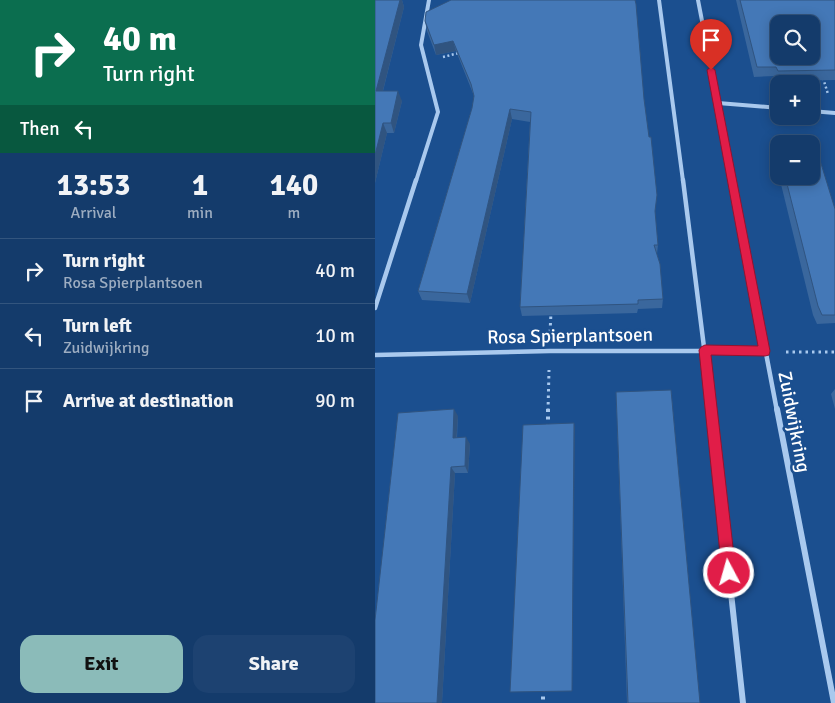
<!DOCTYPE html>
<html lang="en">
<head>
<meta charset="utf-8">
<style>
  :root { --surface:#143b6b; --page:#1d4271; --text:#f1f3f6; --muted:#9dadc1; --line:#33557e; --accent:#8bbbb9 }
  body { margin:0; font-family:Signika,sans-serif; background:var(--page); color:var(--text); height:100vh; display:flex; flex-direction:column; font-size:19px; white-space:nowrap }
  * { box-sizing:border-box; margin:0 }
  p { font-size:16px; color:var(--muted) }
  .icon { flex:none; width:28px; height:28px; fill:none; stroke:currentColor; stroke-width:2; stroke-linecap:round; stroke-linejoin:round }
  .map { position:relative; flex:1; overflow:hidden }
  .sheet { display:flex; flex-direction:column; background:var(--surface); width:375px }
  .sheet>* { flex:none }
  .hud { background:#0b6e4f; color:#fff; overflow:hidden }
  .buttons { position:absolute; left:395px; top:15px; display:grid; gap:10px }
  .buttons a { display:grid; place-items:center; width:50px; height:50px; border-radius:10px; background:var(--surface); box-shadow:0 2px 12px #0003,0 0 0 1px var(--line); font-size:25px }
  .pin { position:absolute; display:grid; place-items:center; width:42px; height:42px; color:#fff; margin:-51px -21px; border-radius:50% 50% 50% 0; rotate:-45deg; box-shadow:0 0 5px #0007 }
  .pin .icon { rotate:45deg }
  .me { position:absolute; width:55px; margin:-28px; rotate:354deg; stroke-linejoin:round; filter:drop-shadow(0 0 4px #0008) }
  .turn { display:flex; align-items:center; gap:18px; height:105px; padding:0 20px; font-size:22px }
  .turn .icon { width:65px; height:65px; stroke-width:2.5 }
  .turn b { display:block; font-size:35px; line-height:42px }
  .then { display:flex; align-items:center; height:48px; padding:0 20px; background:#0003; gap:10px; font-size:19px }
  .eta { display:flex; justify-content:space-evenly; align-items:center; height:85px; text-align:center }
  .eta b { font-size:30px; font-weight:700; line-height:35px }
  .primary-button { display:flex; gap:10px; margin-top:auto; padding:10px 20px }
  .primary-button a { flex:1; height:58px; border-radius:15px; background:var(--accent); color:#111; font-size:20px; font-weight:700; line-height:58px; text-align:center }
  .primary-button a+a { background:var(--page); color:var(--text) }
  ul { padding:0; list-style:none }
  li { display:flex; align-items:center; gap:15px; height:65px; padding:0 20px; border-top:1px solid var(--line) }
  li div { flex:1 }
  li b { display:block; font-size:19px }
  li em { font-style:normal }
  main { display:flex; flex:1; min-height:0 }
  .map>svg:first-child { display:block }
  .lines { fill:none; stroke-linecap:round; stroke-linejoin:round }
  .path-far2 { stroke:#a9c9ee; stroke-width:2.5; stroke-dasharray:2 2.5; stroke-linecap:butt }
  .path-far1 { stroke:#a9c9ee; stroke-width:3; stroke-dasharray:2.5 4; stroke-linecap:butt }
  .path { stroke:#a9c9ee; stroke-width:4; stroke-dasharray:3 4.5; stroke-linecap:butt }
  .minor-far2 { stroke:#a9c9ee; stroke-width:4 }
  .minor-far1 { stroke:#a9c9ee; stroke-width:4.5 }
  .minor { stroke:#a9c9ee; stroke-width:6 }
  .wall { fill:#3a679d }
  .shaded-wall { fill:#305480 }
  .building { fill:#4478b7; stroke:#305480; fill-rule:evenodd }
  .route { fill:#e11d48; stroke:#92132f }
  .labels { text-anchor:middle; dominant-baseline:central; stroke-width:5; stroke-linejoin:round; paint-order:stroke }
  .street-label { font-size:19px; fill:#fff; stroke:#1b4f8f }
</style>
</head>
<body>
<main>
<section class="sheet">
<div class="hud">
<div class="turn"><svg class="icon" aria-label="right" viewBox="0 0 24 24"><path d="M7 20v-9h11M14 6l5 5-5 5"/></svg><div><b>40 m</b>Turn right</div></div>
<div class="then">Then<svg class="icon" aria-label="left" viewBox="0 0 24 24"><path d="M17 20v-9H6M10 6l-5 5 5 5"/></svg></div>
</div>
<div class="eta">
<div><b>13:53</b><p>Arrival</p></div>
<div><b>1</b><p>min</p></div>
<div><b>140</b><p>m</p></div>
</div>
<ul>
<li><svg class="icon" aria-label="right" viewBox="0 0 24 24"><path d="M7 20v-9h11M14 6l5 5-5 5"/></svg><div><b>Turn right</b><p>Rosa Spierplantsoen</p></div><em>40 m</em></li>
<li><svg class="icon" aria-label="left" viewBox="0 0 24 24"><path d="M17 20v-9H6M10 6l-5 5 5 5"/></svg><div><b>Turn left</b><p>Zuidwijkring</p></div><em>10 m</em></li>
<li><svg class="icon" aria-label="arrive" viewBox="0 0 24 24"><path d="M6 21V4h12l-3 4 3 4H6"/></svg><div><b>Arrive at destination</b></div><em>90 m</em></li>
</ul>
<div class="primary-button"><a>Exit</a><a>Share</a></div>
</section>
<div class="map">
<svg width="460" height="703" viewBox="0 0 460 703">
  <rect width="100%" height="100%" fill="#1b4f8f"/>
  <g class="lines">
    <path class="path-far2" d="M 68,57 L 84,53
      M 448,78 L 453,94"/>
    <path class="path-far1" d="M 175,332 L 176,313
      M 411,352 L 460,352
      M 173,411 L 174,370"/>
    <path class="path" d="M 173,427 L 173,409
      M 168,689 L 168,703"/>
    <path class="minor-far2" d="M 284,0 L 308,181
      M 323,0 L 358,181
      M 343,103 L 404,108
      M 436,111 L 460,113
      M 41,181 L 63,112 L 46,45 L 54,0"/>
    <path class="minor-far1" d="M 308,180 L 337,411
      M 358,180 L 402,411
      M 0,308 L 41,180
      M 0,355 L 175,351 L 390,351"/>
    <path class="minor" d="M 336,409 L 368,703
      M 402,409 L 459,703"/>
  </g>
  <path class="wall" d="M 0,0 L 27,0 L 29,7 L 8,91 L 27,101 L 19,133 L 12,133 L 0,183 Z
    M 361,0 L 460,0 L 460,80 L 400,81 L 399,76 L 379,77 Z
    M 50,21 L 269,99 L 283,245 L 282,254 L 288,299 L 287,308 L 263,309 L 262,313 L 147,316 L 145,307 L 155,122 L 137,119 L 95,303 L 47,300 L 43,291 L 97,108 L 99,96 L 81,51 L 61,55 L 52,31 Z
    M 400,136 L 404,144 L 404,174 L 397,146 Z
    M 404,176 L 436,176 L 460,209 L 460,323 L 442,324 L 438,315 Z
    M 460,389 L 460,409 L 456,394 Z
    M 241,392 L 325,703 L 252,703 Z
    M 83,416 L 82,438 L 95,444 L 93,473 L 80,473 L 67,703 L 0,703 Z"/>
  <path class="shaded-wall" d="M 25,0 L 27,0 L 29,7 L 5,102 L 1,91 Z
    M 78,41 L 81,51 L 61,55 L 59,45 Z
    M 23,91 L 27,101 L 19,133 L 16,123 Z
    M 135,109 L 137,119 L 95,303 L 92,294 Z
    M 8,123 L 12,133 L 0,183 L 0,155 Z
    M 79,409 L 83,416 L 81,445 L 78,438 Z
    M 199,423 L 200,427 L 197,691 Z
    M 91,437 L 95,444 L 93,473 L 90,466 Z
    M 76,467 L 80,473 L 67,703 L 62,703 Z"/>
  <path class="building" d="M 0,0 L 25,0 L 1,91 L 23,91 L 16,123 L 8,123 L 0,155 Z
    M 76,0 L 260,0 L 261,4 L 269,99 L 274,137 L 276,137 L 282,195 L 280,211 L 283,245 L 279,245 L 285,264 L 288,299 L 263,300 L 263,304 L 145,307 L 156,112 L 135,109 L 92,294 L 43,291 L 97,108 L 99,96 L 96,84 L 78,41 L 59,45 L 50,21 L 51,12 Z
    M 365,0 L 460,0 L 460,70 L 403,71 L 401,67 L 382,67 ZM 404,24 L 436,24 L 436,56 L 404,56 Z
    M 427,135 L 430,144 L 404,144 L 404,151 L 400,136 Z
    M 436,144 L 440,144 L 460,209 L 460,315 L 447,315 L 443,306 L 410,176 L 436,176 Z
    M 296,390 L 325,703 L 253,703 L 241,392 Z
    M 79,409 L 78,438 L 91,437 L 90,466 L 76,467 L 62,703 L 0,703 L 0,620 L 23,413 Z
    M 199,423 L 197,691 L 135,692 L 148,425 Z"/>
  <path class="route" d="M 336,67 L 340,70 L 395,351 L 394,355 L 390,356 L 336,355 L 361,573 L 359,578 L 354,580 L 349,578 L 347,573 L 324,350 L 326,347 L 330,345 L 383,346 L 332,70 Z"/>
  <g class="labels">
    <g class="street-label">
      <text transform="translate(195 336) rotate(-1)">Rosa Spierplantsoen</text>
      <text transform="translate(419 422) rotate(79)">Zuidwijkring</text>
    </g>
  </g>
</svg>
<div class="buttons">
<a><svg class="icon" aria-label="search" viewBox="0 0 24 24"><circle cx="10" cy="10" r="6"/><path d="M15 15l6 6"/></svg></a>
<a>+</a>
<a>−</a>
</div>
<div class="pin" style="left:336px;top:70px;background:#d93025"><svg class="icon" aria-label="arrive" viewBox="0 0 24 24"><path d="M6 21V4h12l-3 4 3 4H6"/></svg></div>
<svg class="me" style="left:354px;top:573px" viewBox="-20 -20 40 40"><circle r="17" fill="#e11d48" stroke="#fff" stroke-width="3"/><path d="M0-11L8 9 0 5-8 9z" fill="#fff"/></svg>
</div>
</main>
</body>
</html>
